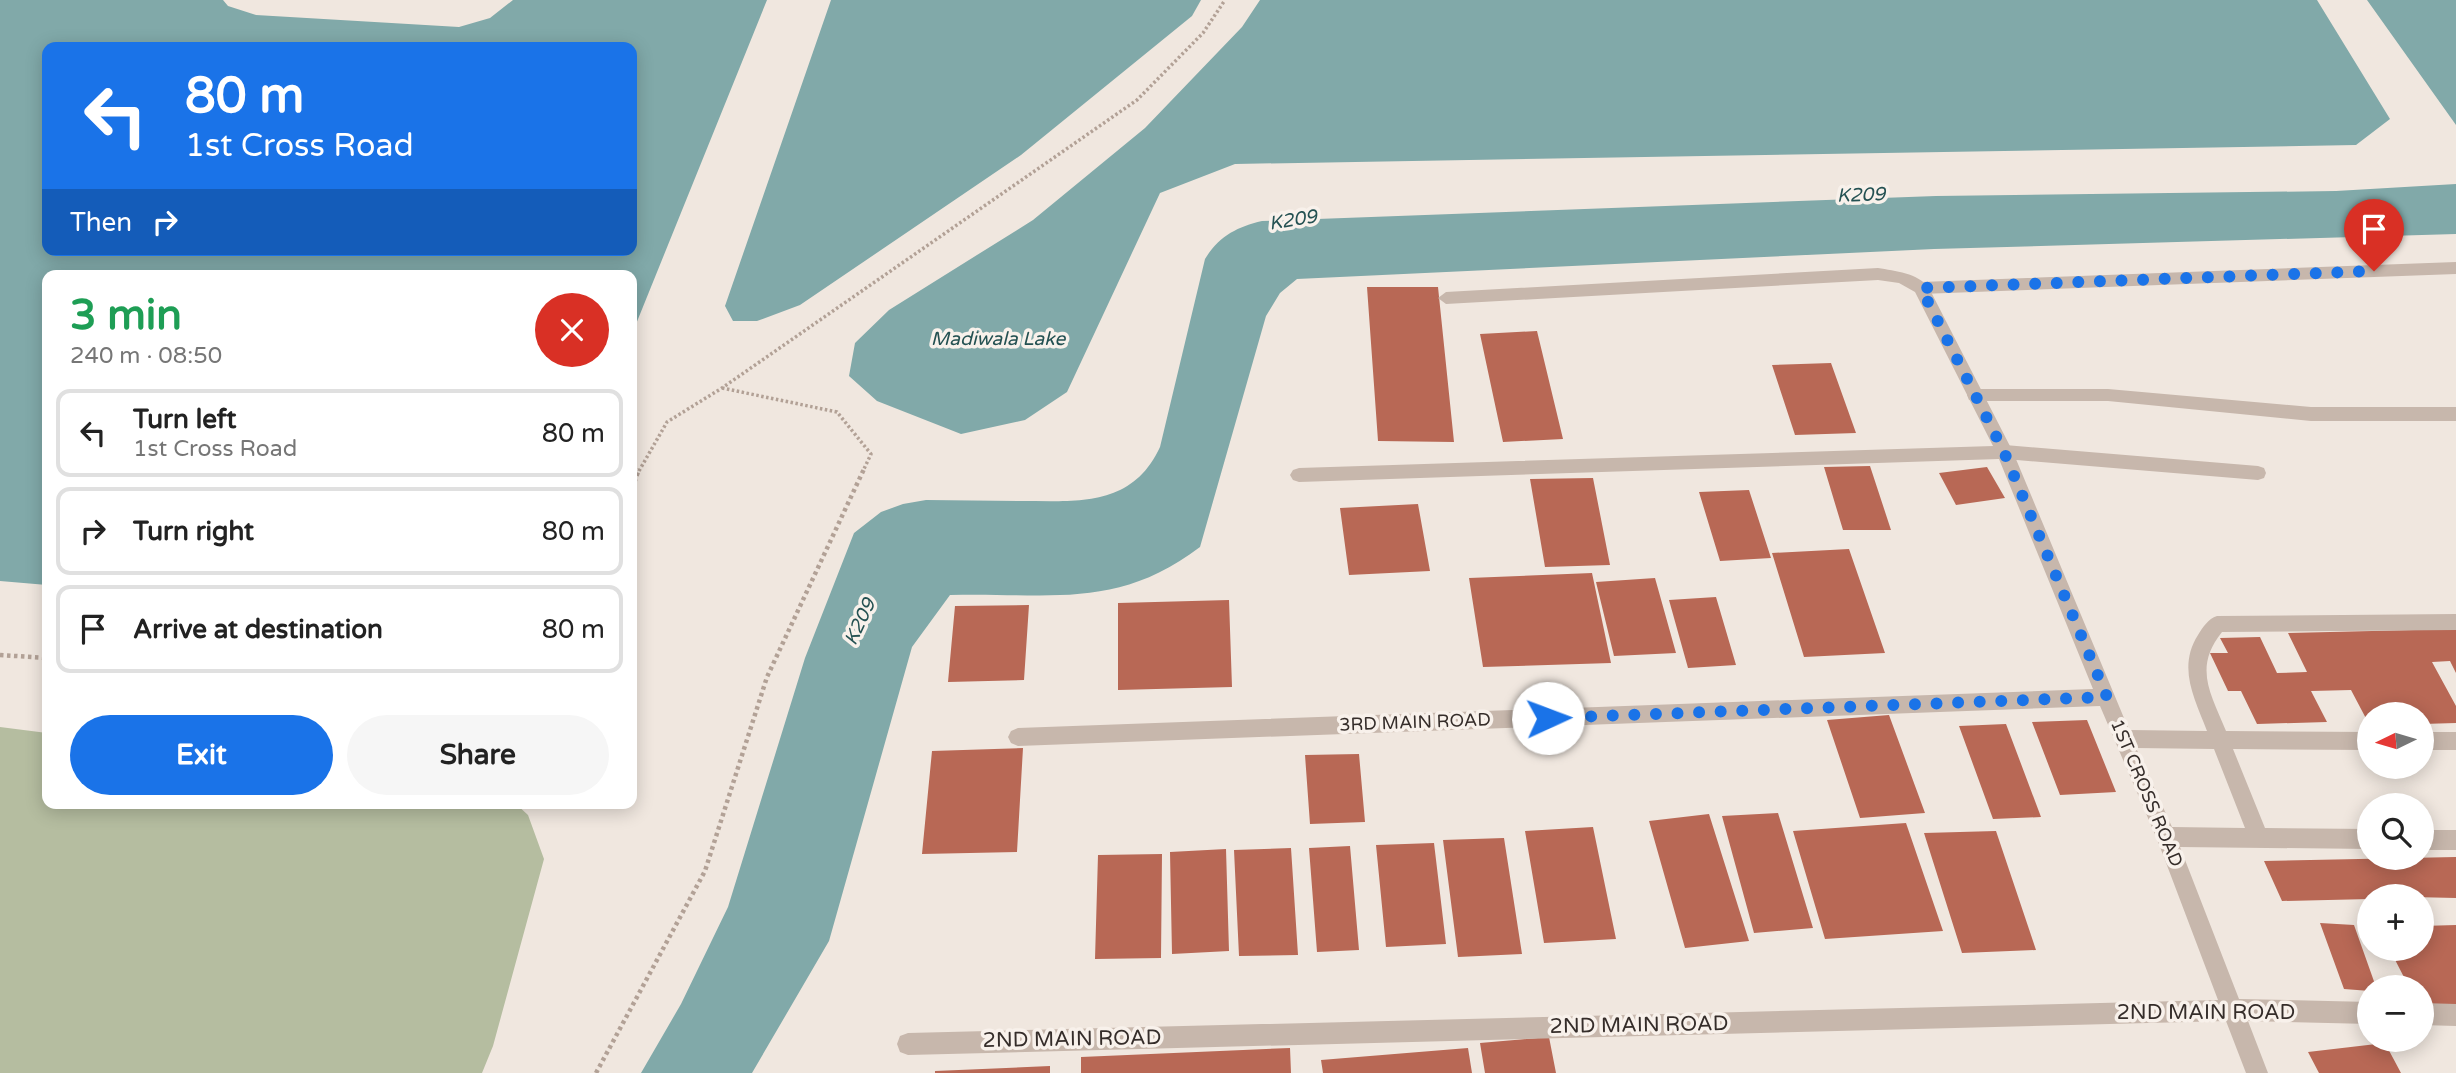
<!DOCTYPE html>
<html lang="en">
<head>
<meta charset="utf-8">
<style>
  :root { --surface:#fff; --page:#f6f6f6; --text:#222; --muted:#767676; --line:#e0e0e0; --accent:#1a73e8 }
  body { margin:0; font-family:"Varela Round",sans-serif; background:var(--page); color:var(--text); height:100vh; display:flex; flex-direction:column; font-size:26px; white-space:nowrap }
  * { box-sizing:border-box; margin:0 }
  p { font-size:23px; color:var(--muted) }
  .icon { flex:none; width:38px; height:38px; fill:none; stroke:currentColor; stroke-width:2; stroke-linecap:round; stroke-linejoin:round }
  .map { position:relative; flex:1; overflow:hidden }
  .drawer { position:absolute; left:42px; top:270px; width:595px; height:539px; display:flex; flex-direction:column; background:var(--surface); border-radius:14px; box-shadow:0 4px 18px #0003 }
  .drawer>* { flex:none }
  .banner { position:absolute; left:42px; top:42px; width:595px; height:214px; border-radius:14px; box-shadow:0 4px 18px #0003; background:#1a73e8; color:#fff; overflow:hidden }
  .needle { width:46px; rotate:265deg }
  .controls { position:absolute; left:2357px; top:702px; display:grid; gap:14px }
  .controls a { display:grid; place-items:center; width:77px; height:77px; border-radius:50%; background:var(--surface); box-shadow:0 4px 18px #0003; font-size:35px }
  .pin { position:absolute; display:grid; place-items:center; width:60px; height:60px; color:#fff; margin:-72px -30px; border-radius:50% 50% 50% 0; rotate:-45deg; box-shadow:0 0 7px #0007 }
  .pin .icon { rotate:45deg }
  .me { position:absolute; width:77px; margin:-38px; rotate:88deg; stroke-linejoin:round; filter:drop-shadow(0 0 5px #0008) }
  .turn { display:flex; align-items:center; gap:24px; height:147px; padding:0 28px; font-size:32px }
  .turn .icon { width:91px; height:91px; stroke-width:2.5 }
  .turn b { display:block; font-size:49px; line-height:60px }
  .then { display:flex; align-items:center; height:66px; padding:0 28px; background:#0003; gap:14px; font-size:26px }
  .round { display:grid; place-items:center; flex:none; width:74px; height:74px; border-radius:37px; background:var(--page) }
  .summary { display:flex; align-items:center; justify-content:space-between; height:119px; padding:0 28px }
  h1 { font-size:42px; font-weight:700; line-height:52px; color:#1e9e55 }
  .cta { display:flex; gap:14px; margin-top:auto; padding:14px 28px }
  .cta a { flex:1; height:80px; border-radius:42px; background:var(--accent); color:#fff; font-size:28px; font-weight:700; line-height:80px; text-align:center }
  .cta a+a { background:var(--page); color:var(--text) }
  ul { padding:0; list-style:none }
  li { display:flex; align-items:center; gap:21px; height:88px; margin:0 14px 10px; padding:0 14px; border:4px solid var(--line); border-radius:14px }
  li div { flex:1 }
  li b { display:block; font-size:26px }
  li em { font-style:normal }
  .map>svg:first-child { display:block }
  .green { fill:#b5bda0 }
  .water { fill:#81a9a9; fill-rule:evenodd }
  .building { fill:#b86855 }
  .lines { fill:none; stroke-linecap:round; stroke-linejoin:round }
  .path-far1 { stroke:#b2a196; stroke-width:3.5; stroke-dasharray:2.5 2.5; stroke-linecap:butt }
  .path { stroke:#b2a196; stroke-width:4.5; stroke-dasharray:3.5 3.5; stroke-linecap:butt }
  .service { fill:#c7b7ac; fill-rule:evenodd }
  .minor { fill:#c7b7ac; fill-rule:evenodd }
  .route { stroke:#1a73e8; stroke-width:12; stroke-dasharray:0 21.6 }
  .labels { text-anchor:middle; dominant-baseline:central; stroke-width:7; stroke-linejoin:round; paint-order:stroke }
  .street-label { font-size:18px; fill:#352d2a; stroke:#f8f1eb }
  .water-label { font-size:19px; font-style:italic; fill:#245152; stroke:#f8f1eb }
  .near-street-label { font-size:21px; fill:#352d2a; stroke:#f8f1eb }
</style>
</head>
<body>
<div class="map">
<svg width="2456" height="1073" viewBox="0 0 2456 1073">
  <rect width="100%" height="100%" fill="#f0e7df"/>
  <path class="green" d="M 0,727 L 47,733 L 47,803 L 515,803 L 528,815 L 544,859 L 493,1046 L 482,1073 L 0,1073 Z"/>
  <path class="water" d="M 0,0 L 223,0 L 228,6 L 256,15 L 459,27 L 490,18 L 513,0 L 767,0 L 632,334 L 632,275 L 47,275 L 47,585 L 0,581 ZM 632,47 L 632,250 L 47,250 L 47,47 Z
    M 831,0 L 1201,0 L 1192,16 L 1021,155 L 800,305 L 757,321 L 733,321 L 725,306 Z
    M 1260,0 L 2317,0 L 2390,119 L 2356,145 L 1235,164 L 1160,193 L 1067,392 L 1025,420 L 961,434 L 877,401 L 849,376 L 855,343 L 889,310 L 1033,220 L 1145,128 L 1242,27 Z
    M 2367,0 L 2456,0 L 2456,125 Z
    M 2456,184 L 2456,234 L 1934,249 L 1297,279 L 1280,293 L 1266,316 L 1200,547 C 1116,611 1047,592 950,595 L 912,647 L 829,941 L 752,1073 L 641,1073 L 681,1004 L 728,907 L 805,658 L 854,533 L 881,512 L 903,504 L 926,500 C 957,500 988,501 1019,501 C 1076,501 1132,508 1160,447 L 1205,259 C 1219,236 1237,227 1262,221 L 1936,196 L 2336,191 Z"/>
  <path class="building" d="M 1367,287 L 1438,287 L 1454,442 L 1378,441 Z
    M 1537,331 L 1563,439 L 1503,442 L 1480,334 Z
    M 1831,363 L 1856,433 L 1795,435 L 1772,365 Z
    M 1870,466 L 1891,530 L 1843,530 L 1824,467 Z
    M 1987,467 L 2005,498 L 1956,505 L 1939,473 Z
    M 1593,478 L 1610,565 L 1545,567 L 1530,479 Z
    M 1749,490 L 1771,558 L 1720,561 L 1699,492 Z
    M 1418,504 L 1430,571 L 1349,575 L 1340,508 Z
    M 1849,549 L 1885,653 L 1804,657 L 1772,553 Z
    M 1592,573 L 1611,663 L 1483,667 L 1469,578 Z
    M 1655,578 L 1676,653 L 1614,656 L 1596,582 Z
    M 1716,597 L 1736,665 L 1688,668 L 1669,600 Z
    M 1229,600 L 1232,687 L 1118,690 L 1118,603 Z
    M 1029,605 L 1024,680 L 948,682 L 955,606 Z
    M 2456,629 L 2456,673 L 2450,661 L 2432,662 L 2456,706 L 2456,723 L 2422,724 L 2422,714 L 2370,714 L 2370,726 L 2351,690 L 2311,691 L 2327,722 L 2257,724 L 2241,691 L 2228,691 L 2210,653 L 2228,653 L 2220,638 L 2260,637 L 2277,673 L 2307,672 L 2288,633 Z
    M 1889,715 L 1925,813 L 1860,818 L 1827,720 Z
    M 2087,720 L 2116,792 L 2060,795 L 2032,722 Z
    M 2006,724 L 2041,817 L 1993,819 L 1959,726 Z
    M 1023,748 L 1017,852 L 922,854 L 932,751 Z
    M 1359,754 L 1365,822 L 1310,824 L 1305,755 Z
    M 1778,813 L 1813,928 L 1754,933 L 1722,816 Z
    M 1709,814 L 1749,941 L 1685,948 L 1649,821 Z
    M 1906,823 L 1943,931 L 1825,939 L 1793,831 Z
    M 1593,827 L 1616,939 L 1544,943 L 1525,831 Z
    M 1996,831 L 2036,950 L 1962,953 L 1924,833 Z
    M 1504,838 L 1522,954 L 1458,957 L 1443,840 Z
    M 1434,843 L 1446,944 L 1386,947 L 1376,845 Z
    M 1350,846 L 1359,950 L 1317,952 L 1309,848 Z
    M 1291,848 L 1298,955 L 1239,956 L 1234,850 Z
    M 1226,849 L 1229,951 L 1172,954 L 1170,852 Z
    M 1162,854 L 1161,958 L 1095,959 L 1098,855 Z
    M 2456,857 L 2456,898 L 2370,896 L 2370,899 L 2282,901 L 2264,861 Z
    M 2320,923 L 2354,925 L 2376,987 L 2370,987 L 2370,991 L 2344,989 Z
    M 2456,925 L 2456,1004 L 2422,1008 L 2422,987 L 2409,987 L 2389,948 L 2422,948 L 2422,926 Z
    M 1549,1037 L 1556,1073 L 1485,1073 L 1480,1043 Z
    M 2385,1043 L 2401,1073 L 2319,1073 L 2308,1052 Z
    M 1290,1048 L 1291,1073 L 1081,1073 L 1081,1057 Z
    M 1468,1048 L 1472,1073 L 1323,1073 L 1321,1060 Z
    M 1050,1066 L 1050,1073 L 935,1073 L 935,1071 Z"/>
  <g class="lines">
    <path class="path-far1" d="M 722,388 L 837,412 L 871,454 L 863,471
      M 639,471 L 667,422 L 722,388 L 1137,100 L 1203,33 L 1225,0"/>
    <path class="path" d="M 632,489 L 639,469
      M 0,655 L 47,658
      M 596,1073 L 705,871 L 767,677 L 864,469"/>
    <path class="service" d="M 2456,262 L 2456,274 L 1921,294 L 1913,288 L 1921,282 Z
      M 1975,389 L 2108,389 L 2311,407 L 2456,407 L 2456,421 L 2311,421 L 2108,401 L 1975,401 L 1969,400 L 1967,395 L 1969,390 Z
      M 2005,445 L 2258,466 L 2264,468 L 2266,473 L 2264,478 L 2258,480 L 2005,459 L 1999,457 L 1997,452 L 1999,447 Z"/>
    <path class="minor" d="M 1878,268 C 1895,271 1918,273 1929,288 L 2013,452 L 2129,730 L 2207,731 C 2195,699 2177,668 2198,635 C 2203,627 2208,619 2217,616 L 2456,614 L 2456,630 L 2222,632 C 2193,668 2211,694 2226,731 L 2370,732 L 2370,750 L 2233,749 L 2265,828 L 2370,829 L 2370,849 L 2180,847 L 2239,999 L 2370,1002 L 2370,1024 L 2248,1021 L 2268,1073 L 2246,1073 L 2226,1021 L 908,1055 L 900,1052 L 897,1044 L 900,1036 L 908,1033 L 2218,1000 L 2157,839 L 2100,706 L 1018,746 L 1011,743 L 1008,737 L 1011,731 L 1018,728 L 2093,689 L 1999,459 L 1299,482 L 1293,480 L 1290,475 L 1293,470 L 1299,468 L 1993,446 L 1915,292 L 1899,283 L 1878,280 L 1446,304 L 1438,298 L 1446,292 ZM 2136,748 L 2214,749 L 2245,828 L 2172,827 Z
      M 2422,732 L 2456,732 L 2456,750 L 2422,750 Z
      M 2422,830 L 2456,830 L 2456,850 L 2422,850 Z
      M 2422,1003 L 2456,1004 L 2456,1026 L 2422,1025 Z"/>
  </g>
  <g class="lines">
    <path class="route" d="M 1548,718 L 2107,697 L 2004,452 L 1921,288 L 2374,271"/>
  </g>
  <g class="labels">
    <g class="street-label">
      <text transform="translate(1415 722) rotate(-2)">3RD MAIN ROAD</text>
      <text transform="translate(2147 793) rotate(67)">1ST CROSS ROAD</text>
    </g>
    <g class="water-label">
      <text transform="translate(1861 195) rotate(-2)">K209</text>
      <text transform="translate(1293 220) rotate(-9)">K209</text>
      <text x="998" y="339">Madiwala Lake</text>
      <text transform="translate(860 622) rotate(-65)">K209</text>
    </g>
    <g class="near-street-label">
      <text x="2206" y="1012">2ND MAIN ROAD</text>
      <text transform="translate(1639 1025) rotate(-1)">2ND MAIN ROAD</text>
      <text transform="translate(1072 1039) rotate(-1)">2ND MAIN ROAD</text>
    </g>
  </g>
</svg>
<div class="controls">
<a><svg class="needle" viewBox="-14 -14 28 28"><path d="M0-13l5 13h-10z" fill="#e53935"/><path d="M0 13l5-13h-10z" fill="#767676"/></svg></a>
<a><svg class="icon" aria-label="search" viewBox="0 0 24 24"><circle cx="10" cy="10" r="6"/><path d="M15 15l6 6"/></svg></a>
<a>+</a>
<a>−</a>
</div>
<div class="pin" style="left:2374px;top:271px;background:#d93025"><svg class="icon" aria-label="arrive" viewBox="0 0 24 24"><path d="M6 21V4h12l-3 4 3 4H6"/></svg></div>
<svg class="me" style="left:1548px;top:718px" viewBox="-20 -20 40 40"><circle r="19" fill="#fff"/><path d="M0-13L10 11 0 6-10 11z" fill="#1a73e8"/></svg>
<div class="banner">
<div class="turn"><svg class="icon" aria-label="left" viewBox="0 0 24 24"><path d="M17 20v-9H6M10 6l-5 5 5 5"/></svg><div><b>80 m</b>1st Cross Road</div></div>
<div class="then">Then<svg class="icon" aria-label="right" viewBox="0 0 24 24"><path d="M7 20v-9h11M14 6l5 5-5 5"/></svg></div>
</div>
<section class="drawer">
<div class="summary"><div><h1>3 min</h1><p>240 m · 08:50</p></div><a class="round" style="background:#d93025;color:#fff"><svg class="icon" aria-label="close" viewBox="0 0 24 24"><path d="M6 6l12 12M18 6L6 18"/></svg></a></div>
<ul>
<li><svg class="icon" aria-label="left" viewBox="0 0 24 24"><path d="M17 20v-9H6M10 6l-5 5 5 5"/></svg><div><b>Turn left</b><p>1st Cross Road</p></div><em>80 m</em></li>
<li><svg class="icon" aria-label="right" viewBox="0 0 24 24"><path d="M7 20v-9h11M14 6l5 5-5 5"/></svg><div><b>Turn right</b></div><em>80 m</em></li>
<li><svg class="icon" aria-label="arrive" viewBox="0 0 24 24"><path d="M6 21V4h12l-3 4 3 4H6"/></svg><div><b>Arrive at destination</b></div><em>80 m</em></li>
</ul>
<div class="cta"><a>Exit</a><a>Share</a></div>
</section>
</div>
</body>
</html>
